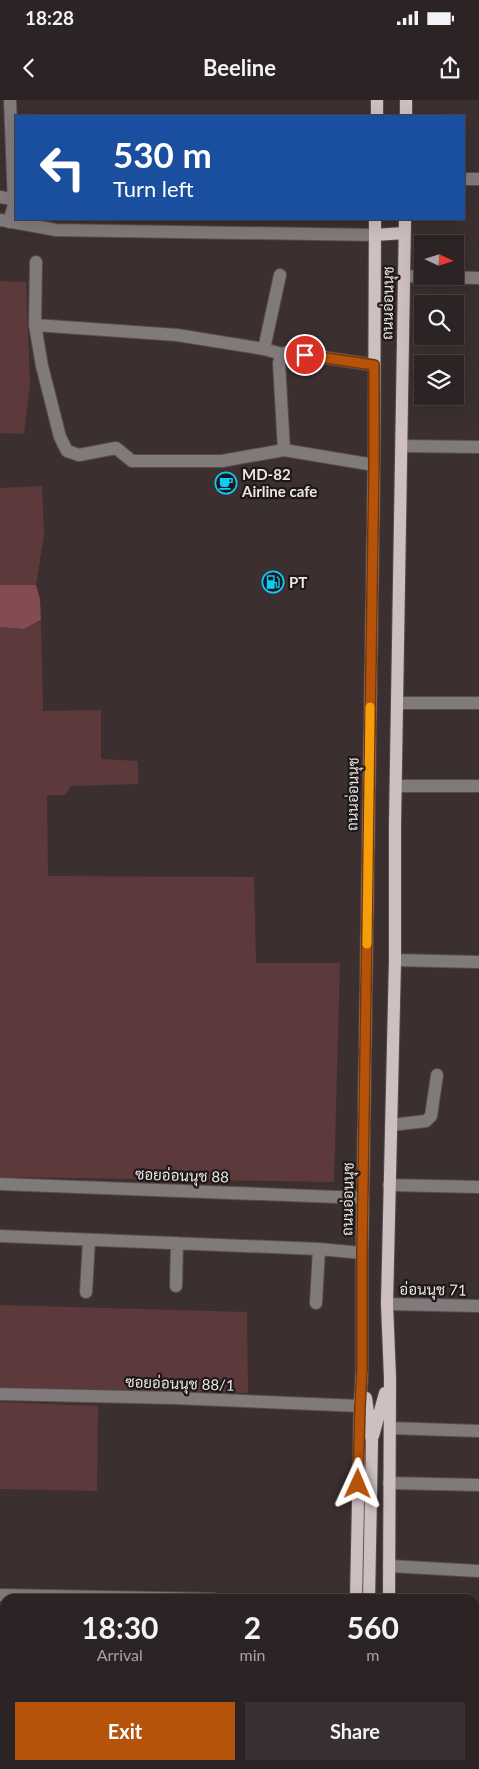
<!DOCTYPE html>
<html lang="en">
<head>
<meta charset="utf-8">
<style>
  :root { --surface:#2c2324; --page:#382f31; --text:#f1f3f6; --muted:#a6a4a6; --line:#484041; --accent:#b45309 }
  body { margin:0; font-family:Lato,Sarabun,sans-serif; background:var(--page); color:var(--text); height:100vh; display:flex; flex-direction:column; font-size:19px; white-space:nowrap }
  * { box-sizing:border-box; margin:0 }
  p { font-size:16px; color:var(--muted) }
  .icon { flex:none; width:28px; height:28px; fill:none; stroke:currentColor; stroke-width:2; stroke-linecap:round; stroke-linejoin:round }
  .map { position:relative; flex:1; overflow:hidden }
  .details { position:absolute; left:0px; top:1494px; width:480px; height:176px; display:flex; flex-direction:column; background:var(--surface); border-radius:15px 15px 0 0; box-shadow:0 5px 20px #0002,0 0 0 1px var(--line) }
  .details>* { flex:none }
  .guide { position:absolute; left:15px; top:15px; width:450px; height:105px; border-radius:0px; box-shadow:0 5px 20px #0002,0 0 0 1px var(--line); background:#1a4fa0; color:#fff; overflow:hidden }
  .needle { width:32px; rotate:94deg }
  .fabs { position:absolute; left:414px; top:135px; display:grid; gap:10px }
  .fabs a { display:grid; place-items:center; width:50px; height:50px; border-radius:0px; background:var(--surface); box-shadow:0 5px 20px #0002,0 0 0 1px var(--line); font-size:25px }
  .pin { position:absolute; display:grid; place-items:center; width:42px; height:42px; color:#fff; margin:-21px; border:2px solid #fff; border-radius:50%; box-shadow:0 1px 5px #0007 }
  .me { position:absolute; width:55px; margin:-28px; rotate:1deg; stroke-linejoin:round; filter:drop-shadow(0 0 4px #0008) }
  .turn { display:flex; align-items:center; gap:18px; height:105px; padding:0 15px; font-size:22px }
  .turn .icon { width:65px; height:65px; stroke-width:2.5 }
  .turn b { display:block; font-size:35px; line-height:42px }
  .eta { display:flex; justify-content:space-evenly; align-items:center; height:85px; text-align:center }
  .eta b { font-size:30px; font-weight:700; line-height:35px }
  .cta { display:flex; gap:10px; margin-top:auto; padding:10px 15px }
  .cta a { flex:1; height:58px; border-radius:0px; background:var(--accent); color:#fff; font-size:20px; font-weight:700; line-height:58px; text-align:center }
  .cta a+a { background:var(--page); color:var(--text) }
  .status { display:flex; justify-content:space-between; align-items:center; height:35px; padding:0 25px; background:var(--surface); direction:ltr }
  .status svg { height:14px; fill:currentColor }
  header { display:flex; justify-content:space-between; align-items:center; height:65px; padding:0 15px; background:var(--surface); font-size:22px; font-weight:700 }
  .map>svg:first-child { display:block }
  .green { fill:#5d393c }
  .forest { fill:#834c52 }
  .lines { fill:none; stroke-linecap:round; stroke-linejoin:round }
  .minor-casing { stroke:#574c4d; stroke-width:14 }
  .major-casing { stroke:#574c4d; stroke-width:14 }
  .minor { stroke:#807a7a; stroke-width:12 }
  .major { stroke:#cec0c1; stroke-width:12 }
  .route-casing { stroke:#753606; stroke-width:12 }
  .route { stroke:#b45309; stroke-width:9 }
  .slow { stroke:#f59e0b; stroke-width:9 }
  .labels { text-anchor:middle; dominant-baseline:central; stroke-width:4.5; stroke-linejoin:round; paint-order:stroke }
  .street-label { font-size:15px; fill:#ece4e5; stroke:#1e1919 }
  .poi-label { font-size:15px; font-weight:bold; fill:#ece4e5; stroke:#1e1919; text-anchor:start }
</style>
</head>
<body>
<div class="status"><b>18:28</b><svg viewBox="0 0 49 12"><path d="M0 12V9h3v3zM5 12V6h3v6zM10 12V3h3v9zM15 12V0h3v12zM26 1h20v11H26zM47 4h2v5h-2z"/></svg></div>
<header><svg class="icon" aria-label="back" viewBox="0 0 24 24"><path d="M15 5l-7 7 7 7"/></svg>Beeline<svg class="icon" aria-label="share" viewBox="0 0 24 24"><path d="M12 15V3M7 8l5-5 5 5M5 13v7h14v-7"/></svg></header>
<div class="map">
<svg width="479" height="1669" viewBox="0 0 479 1669">
  <rect width="100%" height="100%" fill="#3b2f30"/>
  <path class="green" d="M 0,181 L 26,182 L 30,285 L 24,334 L 0,333 Z
    M 42,386 L 44,435 L 36,485 L 0,485 L 0,388 Z
    M 41,521 L 43,611 L 101,610 L 101,659 L 138,661 L 138,684 L 71,686 L 65,695 L 47,695 L 48,776 L 254,777 L 256,863 L 340,863 L 334,1082 L 0,1077 L 0,527 L 24,529 Z
    M 0,1205 L 247,1212 L 248,1293 L 0,1287 Z
    M 0,1302 L 98,1306 L 97,1391 L 0,1389 Z
    M 0,1503 L 5,1503 L 5,1665 L 201,1665 L 201,1669 L 0,1669 Z"/>
  <path class="forest" d="M 0,485 L 36,485 L 40,499 L 41,520 L 24,529 L 0,527 Z"/>
  <g class="lines">
    <g class="minor-casing">
      <path id="minor" d="M 464,79 L 479,79
        M 0,97 L 16,100
        M 0,120 L 56,130 L 375,135
        M 9,122 L 14,105 L 10,0
        M 36,162 L 35,225 L 42,266 L 60,337 L 67,351 L 79,355 L 116,348 L 132,361 L 222,361 L 284,350
        M 404,176 L 479,178
        M 35,225 L 177,235 L 264,249 L 282,254
        M 264,249 L 280,175
        M 402,346 L 479,347
        M 374,365 L 284,350 L 279,263 L 282,254 L 287,252 L 374,265
        M 397,603 L 479,603
        M 396,686 L 479,686
        M 395,860 L 479,862
        M 391,1025 L 426,1021 L 431,1016 L 437,975
        M 0,1084 L 363,1098
        M 389,1085 L 479,1087
        M 0,1136 L 319,1149 L 362,1153
        M 176,1186 L 177,1143
        M 86,1192 L 89,1140
        M 316,1203 L 319,1149
        M 387,1204 L 479,1206
        M 0,1294 L 174,1298 L 360,1306
        M 390,1328 L 479,1331
        M 389,1383 L 479,1385
        M 389,1466 L 479,1471
        M 0,1495 L 213,1499"/>
    </g>
    <g class="major-casing">
      <path id="major" d="M 377,16 L 377,0
        M 406,16 L 406,0
        M 375,135 L 404,133
        M 366,1298 L 372,1341 L 369,1499
        M 373,1336 L 385,1293
        M 356,1499 L 360,1306 L 362,1270 L 362,1153 L 374,365 L 375,119
        M 389,1499 L 390,1278 L 387,1204 L 395,860 L 395,725 L 405,119
        M 389,1665 L 389,1669
        M 354,1669 L 354,1665
        M 368,1669 L 368,1665"/>
    </g>
    <use href="#minor" class="minor"/>
    <use href="#major" class="major"/>
  </g>
  <g class="lines">
    <g class="route-casing">
      <path id="route" d="M 305,255 L 374,265 L 374,365 L 362,1152 L 362,1270 L 360,1306 L 358,1384"/>
    </g>
    <use href="#route" class="route"/>
    <path class="slow" d="M 367,844 L 370,607"/>
  </g>
  <defs>
    <g id="cafe-ring" transform="scale(1.125)"><circle r="9.5" fill="#1e1919" stroke="#0dcafa" stroke-width="1.5"/><path d="M-5.5-4.5H6V0H3Q3 3.5 0 3.5H-2.5Q-5.5 3.5-5.5 0ZM3-3.2v2h1.7v-2ZM-6 4.5H4V6H-6Z" fill="#0dcafa"/></g>
    <g id="fuel-ring" transform="scale(1.125)"><circle r="9.5" fill="#1e1919" stroke="#0dcafa" stroke-width="1.5"/><path d="M-5.5-6h7V0h2V4h1.3V-2.5L3-4.5l.8-.8L6-3V5H2.5V1h-1V6h-7ZM-4.2-4.7v3.2H.2V-4.7Z" fill="#0dcafa"/></g>
  </defs>
  <g fill-rule="evenodd">
    <use href="#cafe-ring" x="226" y="383"/>
    <use href="#fuel-ring" x="273" y="482"/>
  </g>
  <g class="labels">
    <g class="street-label">
      <text transform="translate(387 203) rotate(-89)">ถนนอ่อนนุช</text>
      <text transform="translate(352 694) rotate(-89)">ถนนอ่อนนุช</text>
      <text transform="translate(182 1075) rotate(2)">ซอยอ่อนนุช 88</text>
      <text transform="translate(347 1099) rotate(-89)">ถนนอ่อนนุช</text>
      <text transform="translate(433 1189) rotate(1)">อ่อนนุช 71</text>
      <text transform="translate(180 1283) rotate(2)">ซอยอ่อนนุช 88/1</text>
    </g>
    <g class="poi-label">
      <text x="242" y="374">MD-82<tspan x="242" dy="17">Airline cafe</tspan></text>
      <text x="289" y="482">PT</text>
    </g>
  </g>
</svg>
<div class="fabs">
<a><svg class="needle" viewBox="-14 -14 28 28"><path d="M0-13l5 13h-10z" fill="#e53935"/><path d="M0 13l5-13h-10z" fill="#a6a4a6"/></svg></a>
<a><svg class="icon" aria-label="search" viewBox="0 0 24 24"><circle cx="10" cy="10" r="6"/><path d="M15 15l6 6"/></svg></a>
<a><svg class="icon" aria-label="layers" viewBox="0 0 24 24"><path d="M12 4l9 5-9 5-9-5zM3 14l9 5 9-5"/></svg></a>
</div>
<div class="pin" style="left:305px;top:255px;background:#d93025"><svg class="icon" aria-label="arrive" viewBox="0 0 24 24"><path d="M6 21V4h12l-3 4 3 4H6"/></svg></div>
<svg class="me" style="left:358px;top:1384px" viewBox="-20 -20 40 40"><path d="M0-17L14 15 0 8-14 15z" fill="#b45309" stroke="#fff" stroke-width="4"/></svg>
<div class="guide">
<div class="turn"><svg class="icon" aria-label="left" viewBox="0 0 24 24"><path d="M17 20v-9H6M10 6l-5 5 5 5"/></svg><div><b>530 m</b>Turn left</div></div>
</div>
<section class="details">
<div class="eta">
<div><b>18:30</b><p>Arrival</p></div>
<div><b>2</b><p>min</p></div>
<div><b>560</b><p>m</p></div>
</div>
<div class="cta"><a>Exit</a><a>Share</a></div>
</section>
</div>
</body>
</html>
